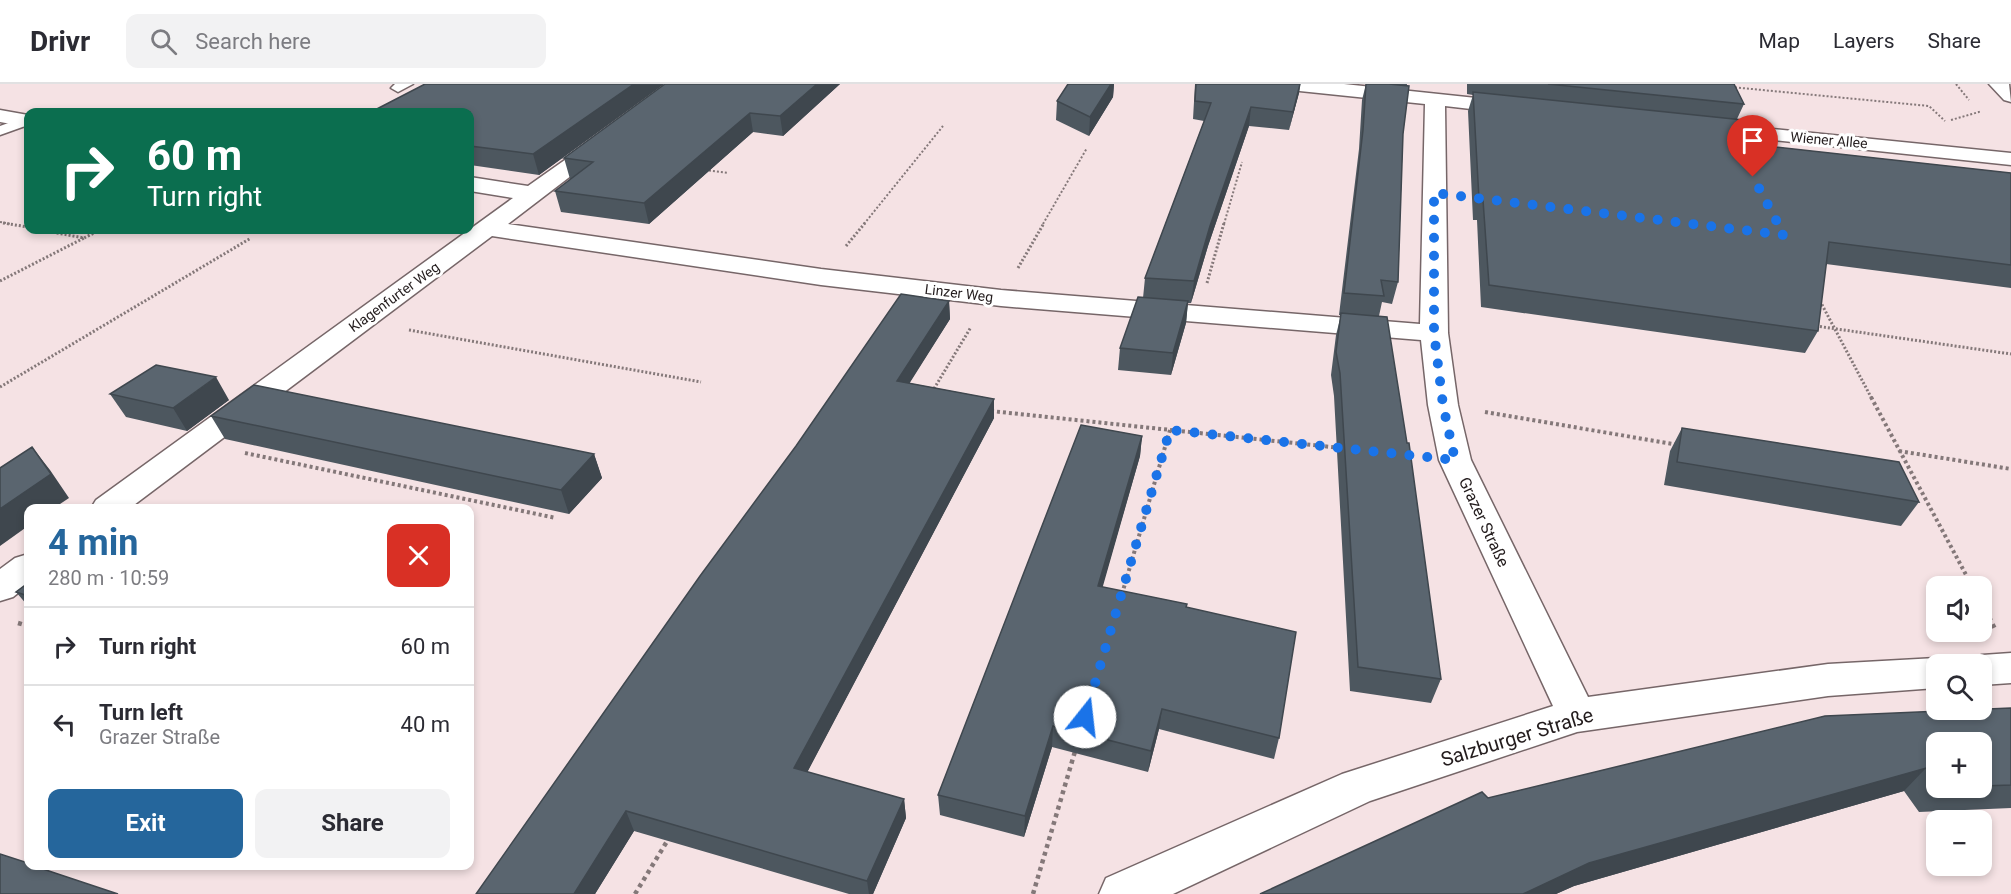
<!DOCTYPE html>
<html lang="en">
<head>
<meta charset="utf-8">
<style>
  :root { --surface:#fff; --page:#f2f2f3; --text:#2b2b33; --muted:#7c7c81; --line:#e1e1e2; --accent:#25669c }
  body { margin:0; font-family:Roboto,sans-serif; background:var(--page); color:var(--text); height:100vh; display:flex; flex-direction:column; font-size:22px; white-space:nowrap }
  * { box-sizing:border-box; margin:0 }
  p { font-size:20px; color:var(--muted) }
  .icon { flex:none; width:33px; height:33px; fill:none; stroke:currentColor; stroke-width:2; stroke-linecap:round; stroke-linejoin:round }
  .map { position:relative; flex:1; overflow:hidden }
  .details { position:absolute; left:24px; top:420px; width:450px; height:366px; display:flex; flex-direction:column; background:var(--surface); border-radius:12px; box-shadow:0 3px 9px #0003 }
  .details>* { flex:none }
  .guide { position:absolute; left:24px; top:24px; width:450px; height:126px; border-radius:12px; box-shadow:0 3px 9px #0003; background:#0b6e4f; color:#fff; overflow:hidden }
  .tools { position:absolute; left:1926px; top:492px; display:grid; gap:12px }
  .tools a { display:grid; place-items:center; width:66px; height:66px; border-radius:12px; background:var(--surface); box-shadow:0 3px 9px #0003; font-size:30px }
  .pin { position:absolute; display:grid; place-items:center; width:51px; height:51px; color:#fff; margin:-62px -26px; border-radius:50% 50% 50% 0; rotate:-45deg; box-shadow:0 0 6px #0007 }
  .pin .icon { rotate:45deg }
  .me { position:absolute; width:66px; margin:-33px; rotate:16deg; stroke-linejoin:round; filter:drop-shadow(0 0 4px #0008) }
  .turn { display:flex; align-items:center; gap:21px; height:126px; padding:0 24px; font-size:27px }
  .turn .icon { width:78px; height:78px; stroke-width:2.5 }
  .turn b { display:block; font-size:42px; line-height:51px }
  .round { display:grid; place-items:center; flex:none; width:63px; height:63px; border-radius:12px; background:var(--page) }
  .overview { display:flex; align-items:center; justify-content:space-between; height:102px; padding:0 24px }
  h1 { font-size:36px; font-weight:700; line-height:45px; color:var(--accent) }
  .primary-button { display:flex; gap:12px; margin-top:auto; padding:12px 24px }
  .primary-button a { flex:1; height:69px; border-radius:12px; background:var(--accent); color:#fff; font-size:24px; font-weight:700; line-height:69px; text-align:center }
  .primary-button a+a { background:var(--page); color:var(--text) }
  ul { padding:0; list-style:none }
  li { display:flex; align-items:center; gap:18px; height:78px; padding:0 24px; border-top:2px solid var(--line) }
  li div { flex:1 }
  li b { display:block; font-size:22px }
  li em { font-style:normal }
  header { display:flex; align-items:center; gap:36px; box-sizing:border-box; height:84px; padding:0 30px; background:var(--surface); border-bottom:2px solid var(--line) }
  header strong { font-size:28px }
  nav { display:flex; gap:33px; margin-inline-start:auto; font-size:21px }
  .search { width:420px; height:54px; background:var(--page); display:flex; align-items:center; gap:15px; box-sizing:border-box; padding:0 21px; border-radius:12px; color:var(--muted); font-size:22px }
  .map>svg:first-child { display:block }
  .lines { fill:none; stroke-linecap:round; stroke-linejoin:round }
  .lane-casing { stroke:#766668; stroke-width:3 }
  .street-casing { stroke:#766668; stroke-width:3 }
  .path-far3 { stroke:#847879; stroke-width:2; stroke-dasharray:2 2; stroke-linecap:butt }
  .path-far2 { stroke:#847879; stroke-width:3; stroke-dasharray:2 2; stroke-linecap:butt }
  .path-far1 { stroke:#847879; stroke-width:4; stroke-dasharray:3 3; stroke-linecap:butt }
  .path { stroke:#847879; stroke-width:4.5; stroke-dasharray:4 4; stroke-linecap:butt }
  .lane { fill:#fff; fill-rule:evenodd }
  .street { fill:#fff; fill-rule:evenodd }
  .wall { fill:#4d575f; fill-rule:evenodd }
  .shaded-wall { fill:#3f474e }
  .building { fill:#5a656f; stroke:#3f474e; stroke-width:1.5 }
  .route { stroke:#1a73e8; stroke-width:10; stroke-dasharray:0 18 }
  .labels { text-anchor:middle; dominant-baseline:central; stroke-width:6; stroke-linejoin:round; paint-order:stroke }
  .far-street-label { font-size:14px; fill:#231c1d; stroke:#fff }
  .street-label { font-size:16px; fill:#231c1d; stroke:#fff }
  .near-street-label { font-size:20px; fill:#231c1d; stroke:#fff }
</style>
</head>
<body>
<header>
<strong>Drivr</strong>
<div class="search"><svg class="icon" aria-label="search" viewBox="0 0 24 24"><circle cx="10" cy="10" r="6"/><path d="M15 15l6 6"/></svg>Search here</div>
<nav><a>Map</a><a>Layers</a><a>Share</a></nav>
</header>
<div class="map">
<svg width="2011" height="810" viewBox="0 0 2011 810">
  <rect width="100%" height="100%" fill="#f5e2e4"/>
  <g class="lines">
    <g class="lane-casing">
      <path id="lane" d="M 395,0 L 413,0 L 398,8 L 391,4 Z
        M 28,32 L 28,41 L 0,51 L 0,42 Z"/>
    </g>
    <g class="street-casing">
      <path id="street" d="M 1281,0 L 1344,0 L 1514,18 L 1521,20 L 1524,24 L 1521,28 L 1514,30 L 1445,22 L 1448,249 L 1458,321 L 1471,376 L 1588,613 L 1828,580 L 1936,574 L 1951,580 L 1936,580 L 1936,604 L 1828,612 L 1577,648 L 1370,717 L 1173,810 L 1099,810 L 1106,794 L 1342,690 L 1553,622 L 1439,376 L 1428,321 L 1421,256 L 1001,222 L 821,201 L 492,152 L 130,424 L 91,424 L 96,416 L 513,114 L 470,107 L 470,93 L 528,102 L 596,54 L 603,52 L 610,54 L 613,58 L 610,62 L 508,140 L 821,185 L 1001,206 L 1420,240 L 1425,20 L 1290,6 L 1283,4 Z
        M 1989,0 L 2009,0 L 2011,18 L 2004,16 Z
        M 0,26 L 28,31 L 28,43 L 0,38 Z
        M 1714,39 L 2011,69 L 2011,81 L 1707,49 L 1704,45 L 1707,41 Z
        M 28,470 L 28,501 L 13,513 L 0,517 L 0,485 L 15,474 Z
        M 2011,569 L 2011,599 L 1982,601 L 1982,580 L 1965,580 L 1968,575 L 1982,571 Z"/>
    </g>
    <path class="path-far3" d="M 1956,0 L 1969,16
      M 1731,3 L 1929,22 L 1945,37
      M 1951,36 L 1979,28 L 1977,26
      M 705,86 L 728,89
      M 0,138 L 11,140
      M 864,140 L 943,42
      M 1043,140 L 1087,64
      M 1224,140 L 1242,78"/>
    <path class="path-far2" d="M 3,139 L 28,143
      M 41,146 L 84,154 L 100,146
      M 846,162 L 865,139
      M 1018,184 L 1044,139
      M 0,197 L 84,154
      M 1207,199 L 1224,139
      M 1820,217 L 1872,315
      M 1816,242 L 2011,270
      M 409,246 L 701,298
      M 0,303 L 251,154
      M 932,308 L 971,243"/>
    <path class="path-far1" d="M 1871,313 L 1972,502
      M 991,327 L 1341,364
      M 1485,328 L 1679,361
      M 1899,367 L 2011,385
      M 245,369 L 556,434
      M 1122,510 L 1170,346
      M 1982,520 L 1990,535"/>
    <path class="path" d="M 1989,533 L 1995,545
      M 18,539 L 28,542
      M 635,810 L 669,754
      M 1033,810 L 1076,664"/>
    <use href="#lane" class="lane"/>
    <use href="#street" class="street"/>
  </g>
  <path class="wall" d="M 664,0 L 539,91 L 470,81 L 470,28 Z
    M 665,0 L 840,0 L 783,52 L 753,48 L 649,140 L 561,128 L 555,107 L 571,95 L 570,95 L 564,74 Z
    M 1068,0 L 1114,0 L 1113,13 L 1089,52 L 1056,36 L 1057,17 Z
    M 1195,0 L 1300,0 L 1299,9 L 1289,46 L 1249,42 L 1208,162 L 1191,219 L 1188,219 L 1186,239 L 1171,291 L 1118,286 L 1120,264 L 1143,214 L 1145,194 L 1204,37 L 1193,35 Z
    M 1366,0 L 1407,0 L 1403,50 L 1398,198 L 1392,220 L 1382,218 L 1379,232 L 1441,595 L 1431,619 L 1350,607 L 1334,312 L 1331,291 L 1336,251 L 1341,231 L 1339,231 L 1359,65 L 1362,16 Z
    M 1467,0 L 1734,0 L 1744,20 L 1737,35 L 1767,62 L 2011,89 L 2011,204 L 1826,180 L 1818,247 L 1805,269 L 1481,223 L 1477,136 L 1473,136 L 1468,27 L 1473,11 L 1467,10 Z
    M 949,217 L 950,235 L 909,299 L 994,315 L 994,334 L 807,688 L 904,715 L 906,734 L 873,810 L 849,810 L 634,747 L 595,810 L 476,810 Z
    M 110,310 L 229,316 L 187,347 L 126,333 Z
    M 211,332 L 594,370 L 602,394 L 569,430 L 225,355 Z
    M 1682,344 L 1919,418 L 1901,442 L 1664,401 L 1670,367 Z
    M 1142,352 L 1140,372 L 1102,503 L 1186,524 L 1279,654 L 1274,675 L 1159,645 L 1148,688 L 1052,663 L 1024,753 L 940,731 L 938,711 Z
    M 28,499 L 28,522 L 16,508 Z
    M 2011,624 L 2011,724 L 1919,728 L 1904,707 L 1574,802 L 1556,810 L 1260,810 L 1488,714 ZM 1936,658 L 1982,658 L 1982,704 L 1936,704 Z"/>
  <path class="shaded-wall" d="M 634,0 L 664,0 L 539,91 L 533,70 Z
    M 817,0 L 840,0 L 783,52 L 780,32 Z
    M 1111,0 L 1114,0 L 1113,13 L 1089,52 L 1090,33 Z
    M 1300,0 L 1299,9 L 1289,46 L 1293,28 Z
    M 1251,23 L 1249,42 L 1208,162 L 1191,219 L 1194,197 L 1210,142 Z
    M 750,29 L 753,48 L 649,140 L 644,119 Z
    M 949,217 L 950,235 L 899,316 L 897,297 Z
    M 1188,217 L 1186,239 L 1171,291 L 1173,269 Z
    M 216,293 L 229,316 L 187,347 L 173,324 Z
    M 994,315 L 994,334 L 799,704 L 794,684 Z
    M 1142,352 L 1140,372 L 1097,523 L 1098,502 Z
    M 32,363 L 50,386 L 69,414 L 54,424 L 28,424 L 28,442 L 0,462 L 0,425 Z
    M 594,370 L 602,394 L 569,430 L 561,406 Z
    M 1162,625 L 1159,645 L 1148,688 L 1151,667 Z
    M 1053,642 L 1052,663 L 1024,753 L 1025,732 Z
    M 1926,684 L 1904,707 L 1574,802 L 1556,810 L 1523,810 L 1589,779 Z
    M 904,715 L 906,734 L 873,810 L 869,810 L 867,797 Z
    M 626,727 L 634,747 L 595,810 L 574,810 Z"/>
  <path class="building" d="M 425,0 L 634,0 L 533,70 L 470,62 L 470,28 L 371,28 Z
    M 665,0 L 817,0 L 780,32 L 750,29 L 644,119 L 555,107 L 593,78 L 564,74 Z
    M 1068,0 L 1111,0 L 1090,33 L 1057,17 Z
    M 1196,0 L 1300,0 L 1293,28 L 1251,23 L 1210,142 L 1194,197 L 1145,194 L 1211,19 L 1195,17 Z
    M 1366,0 L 1389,0 L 1409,2 L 1403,50 L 1398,198 L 1381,196 L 1384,212 L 1344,209 L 1363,46 Z
    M 1548,0 L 1734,0 L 1744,20 Z
    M 1473,8 L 1753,37 L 1767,62 L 2011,89 L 2011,181 L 1829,158 L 1818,247 L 1489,201 L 1483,116 L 1479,115 Z
    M 901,210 L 949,217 L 897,297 L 994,315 L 794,684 L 904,715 L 867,797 L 626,727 L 574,810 L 476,810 L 700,492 L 796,362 Z
    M 1138,213 L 1188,217 L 1173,269 L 1120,264 Z
    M 1341,229 L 1387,233 L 1407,359 L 1409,359 L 1441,595 L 1358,583 L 1340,289 L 1336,268 Z
    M 156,281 L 216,293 L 173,324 L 110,310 Z
    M 254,301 L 594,370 L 561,406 L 211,332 Z
    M 1081,341 L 1142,352 L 1098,502 L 1187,520 L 1186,523 L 1296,548 L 1279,654 L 1162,625 L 1151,667 L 1053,642 L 1025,732 L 938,711 Z
    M 1682,344 L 1899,378 L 1919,418 L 1677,378 Z
    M 32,363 L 51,390 L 0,425 L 0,384 Z
    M 28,499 L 28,512 L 16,508 Z
    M 2011,624 L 2011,701 L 1982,702 L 1982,658 L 1936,658 L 1936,697 L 1926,684 L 1589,779 L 1523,810 L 1260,810 L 1482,708 L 1488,714 L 1825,632 Z
    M 0,770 L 28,779 L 28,782 L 34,782 L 118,810 L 0,810 Z"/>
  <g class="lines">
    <path class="route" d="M 1085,633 L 1170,346 L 1455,376 L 1443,321 L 1434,249 L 1434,109 L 1784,151 L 1753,93"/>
  </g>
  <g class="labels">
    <g class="far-street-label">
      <text transform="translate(1829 56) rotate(5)">Wiener Allee</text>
      <text transform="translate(959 209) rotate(7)">Linzer Weg</text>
      <text transform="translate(394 213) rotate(-36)">Klagenfurter Weg</text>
    </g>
    <g class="street-label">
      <text transform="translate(1484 438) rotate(65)">Grazer Straße</text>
    </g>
    <g class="near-street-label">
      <text transform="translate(1517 653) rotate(-17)">Salzburger Straße</text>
    </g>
  </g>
</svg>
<div class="tools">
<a><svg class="icon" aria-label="sound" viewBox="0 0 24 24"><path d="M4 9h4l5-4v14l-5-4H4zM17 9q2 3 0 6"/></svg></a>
<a><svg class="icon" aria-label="search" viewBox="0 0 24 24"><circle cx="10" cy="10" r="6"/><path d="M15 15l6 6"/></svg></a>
<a>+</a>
<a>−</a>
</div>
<div class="pin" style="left:1753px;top:93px;background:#d93025"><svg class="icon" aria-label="arrive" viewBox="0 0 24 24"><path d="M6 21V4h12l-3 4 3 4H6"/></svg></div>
<svg class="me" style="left:1085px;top:633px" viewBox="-20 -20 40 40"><circle r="19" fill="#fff"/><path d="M0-13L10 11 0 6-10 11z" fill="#1a73e8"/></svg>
<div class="guide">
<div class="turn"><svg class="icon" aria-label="right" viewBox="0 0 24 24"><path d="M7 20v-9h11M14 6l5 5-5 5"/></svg><div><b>60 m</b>Turn right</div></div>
</div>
<section class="details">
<div class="overview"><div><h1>4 min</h1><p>280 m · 10:59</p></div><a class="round" style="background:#d93025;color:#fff"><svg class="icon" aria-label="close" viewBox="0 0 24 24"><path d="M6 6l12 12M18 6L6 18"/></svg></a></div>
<ul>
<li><svg class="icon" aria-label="right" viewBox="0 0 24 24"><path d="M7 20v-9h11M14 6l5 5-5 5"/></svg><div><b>Turn right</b></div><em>60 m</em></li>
<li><svg class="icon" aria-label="left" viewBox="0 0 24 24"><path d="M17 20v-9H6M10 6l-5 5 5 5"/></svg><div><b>Turn left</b><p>Grazer Straße</p></div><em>40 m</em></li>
</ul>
<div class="primary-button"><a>Exit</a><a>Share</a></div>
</section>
</div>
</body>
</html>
